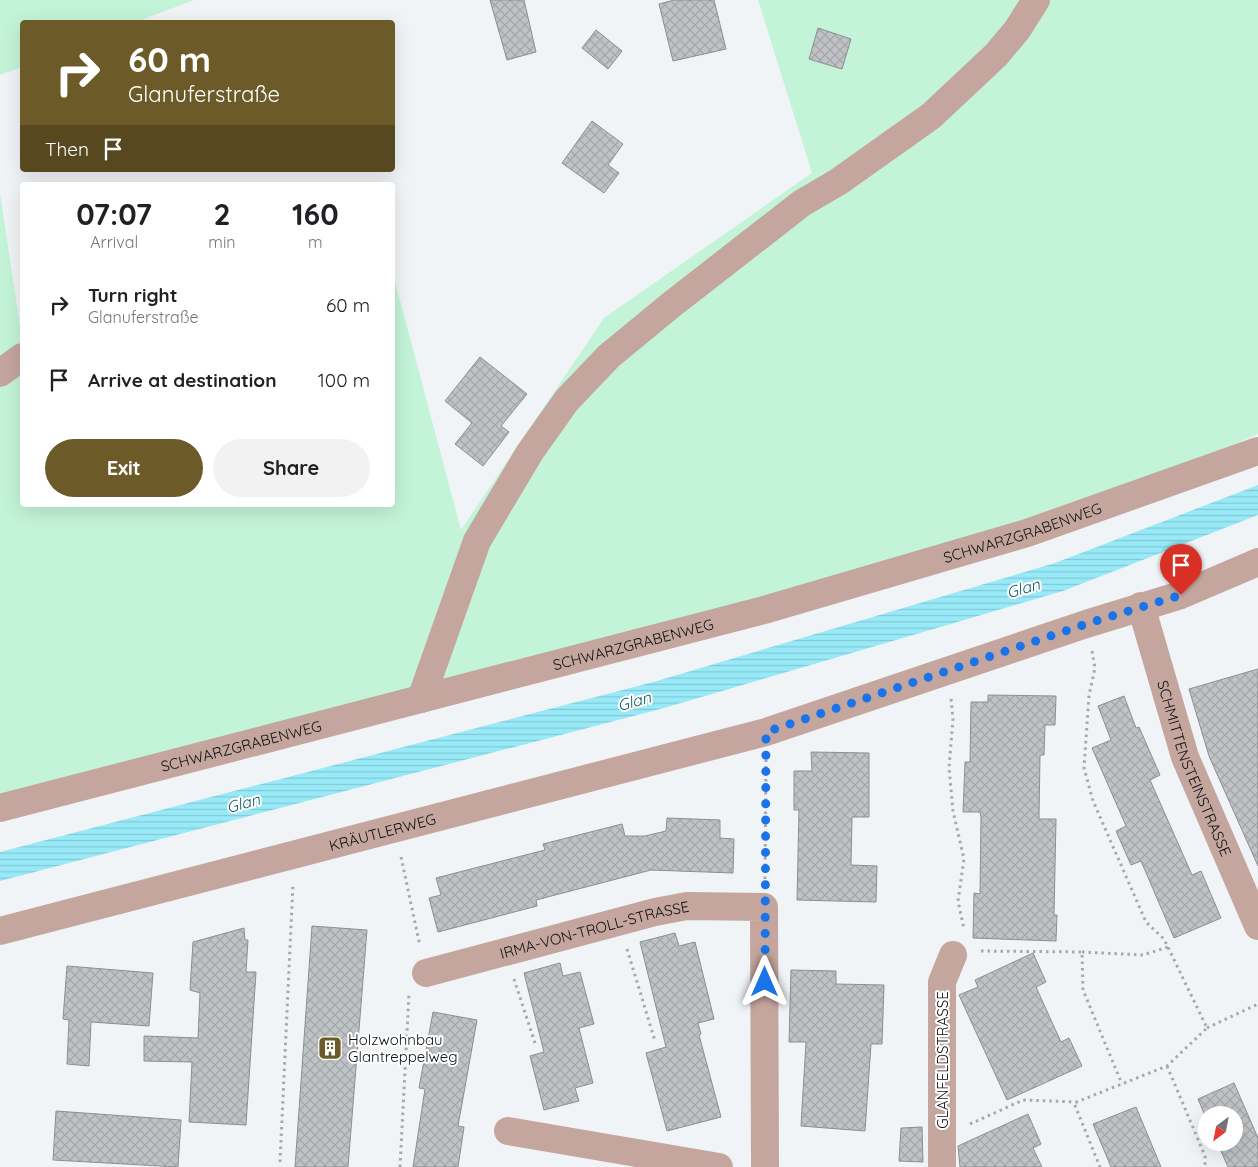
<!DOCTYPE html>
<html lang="en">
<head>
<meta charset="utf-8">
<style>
  :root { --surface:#fff; --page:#f2f2f2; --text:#202124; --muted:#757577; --accent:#6d5a29 }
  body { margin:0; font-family:Quicksand,sans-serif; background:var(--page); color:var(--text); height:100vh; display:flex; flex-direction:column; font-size:19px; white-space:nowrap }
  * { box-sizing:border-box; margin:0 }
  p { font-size:16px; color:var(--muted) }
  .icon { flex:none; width:28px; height:28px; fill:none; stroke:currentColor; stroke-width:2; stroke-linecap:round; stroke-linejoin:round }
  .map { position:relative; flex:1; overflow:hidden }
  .drawer { position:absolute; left:20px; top:182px; width:375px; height:325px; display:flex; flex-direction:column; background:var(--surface); border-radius:5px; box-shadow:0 5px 20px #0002 }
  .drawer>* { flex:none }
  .top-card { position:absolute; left:20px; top:20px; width:375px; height:152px; border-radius:5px; box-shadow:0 5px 20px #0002; background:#6d5a29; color:#fff; overflow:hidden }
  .needle { width:32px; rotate:212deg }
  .buttons { position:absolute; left:1198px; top:1106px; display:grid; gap:10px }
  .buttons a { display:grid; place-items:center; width:45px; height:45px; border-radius:50%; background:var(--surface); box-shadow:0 5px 20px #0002; font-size:25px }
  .pin { position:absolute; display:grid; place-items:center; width:42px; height:42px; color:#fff; margin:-51px -21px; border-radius:50% 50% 50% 0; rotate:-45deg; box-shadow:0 0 5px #0007 }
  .pin .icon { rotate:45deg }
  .me { position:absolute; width:55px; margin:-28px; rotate:0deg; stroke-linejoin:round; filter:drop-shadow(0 0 4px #0008) }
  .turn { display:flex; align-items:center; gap:18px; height:105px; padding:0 25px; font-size:22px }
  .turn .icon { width:65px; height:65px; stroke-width:2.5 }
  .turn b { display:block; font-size:35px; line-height:42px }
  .then { display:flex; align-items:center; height:48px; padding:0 25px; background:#0003; gap:10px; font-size:19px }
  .eta { display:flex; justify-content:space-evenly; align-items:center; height:85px; text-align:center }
  .eta b { font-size:30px; font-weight:800; line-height:35px }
  .primary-button { display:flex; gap:10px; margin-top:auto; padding:10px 25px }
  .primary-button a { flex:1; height:58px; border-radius:30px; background:var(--accent); color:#fff; font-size:20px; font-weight:800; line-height:58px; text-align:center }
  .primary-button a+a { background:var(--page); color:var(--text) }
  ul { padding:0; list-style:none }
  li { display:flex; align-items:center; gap:15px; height:75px; padding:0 25px }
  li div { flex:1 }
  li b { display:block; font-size:19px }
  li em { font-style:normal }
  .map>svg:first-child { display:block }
  .green { fill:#c3f4d8 }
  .water { fill:url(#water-rules) }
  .building { fill:url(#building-cross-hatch); stroke:#8c8f91 }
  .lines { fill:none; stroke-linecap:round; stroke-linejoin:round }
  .path { stroke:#a6a8aa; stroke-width:3; stroke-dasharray:2.5 4; stroke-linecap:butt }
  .minor { stroke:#c4a69e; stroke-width:28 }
  .route { stroke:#1a73e8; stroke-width:9; stroke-dasharray:0 16.2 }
  .labels { text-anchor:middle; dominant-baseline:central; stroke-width:4; stroke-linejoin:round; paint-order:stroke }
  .street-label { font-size:15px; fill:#101112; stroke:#fff }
  .poi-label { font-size:15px; fill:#101112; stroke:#fff; text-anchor:start }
  .water-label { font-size:16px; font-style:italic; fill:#135963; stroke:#fff }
</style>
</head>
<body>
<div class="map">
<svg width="1258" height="1167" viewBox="0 0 1258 1167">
  <defs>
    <pattern id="water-rules" width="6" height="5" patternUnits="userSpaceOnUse" patternTransform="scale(1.25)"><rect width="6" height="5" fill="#98eaf8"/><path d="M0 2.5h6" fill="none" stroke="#82c8d4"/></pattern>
    <pattern id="building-cross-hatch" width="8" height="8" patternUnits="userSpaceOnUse" patternTransform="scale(1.25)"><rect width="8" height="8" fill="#c0c3c6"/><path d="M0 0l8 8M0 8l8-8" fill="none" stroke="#a4a6a9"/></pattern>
  </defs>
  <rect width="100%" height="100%" fill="#f1f4f7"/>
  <path class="green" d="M 0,0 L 194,0 L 136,22 L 22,22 L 22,67 L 0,75 Z
    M 758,0 L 1258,0 L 1258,434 L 1208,456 L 1011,531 L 0,799 L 0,193 L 22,340 L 22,505 L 392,505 L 393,274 L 461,530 L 604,318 L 812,173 Z"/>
  <path class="water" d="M 1258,485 L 1258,515 L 1063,591 L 664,708 L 0,881 L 0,852 L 657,681 L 1055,563 Z"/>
  <path class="building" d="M 490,0 L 524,0 L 536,52 L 507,60 Z
    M 674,0 L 714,0 L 726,49 L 673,61 L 659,4 Z
    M 818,28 L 851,39 L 842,69 L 809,59 Z
    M 596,30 L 622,51 L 608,69 L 582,48 Z
    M 592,121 L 623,144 L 608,165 L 619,173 L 604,193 L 562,163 Z
    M 480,357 L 527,394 L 501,426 L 509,432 L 483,466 L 455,444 L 472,423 L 445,401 Z
    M 1258,669 L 1258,866 L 1209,756 L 1189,689 Z
    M 988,695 L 1056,696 L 1055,725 L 1045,725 L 1044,755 L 1040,755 L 1039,819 L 1056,819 L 1054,915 L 1057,915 L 1056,941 L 973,938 L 974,893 L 980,894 L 981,817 L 980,812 L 963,812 L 965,762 L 970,762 L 971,702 L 988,702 Z
    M 1124,696 L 1136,728 L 1139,727 L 1160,775 L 1150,780 L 1192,875 L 1201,871 L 1221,918 L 1174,938 L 1141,861 L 1131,865 L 1116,831 L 1126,826 L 1092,748 L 1111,740 L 1098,706 Z
    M 811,752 L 869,753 L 869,817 L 852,817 L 851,865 L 877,866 L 876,902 L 797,900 L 799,810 L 794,810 L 794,771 L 812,771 Z
    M 667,818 L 720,820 L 720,838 L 734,839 L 733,873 L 651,870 L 536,900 L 537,906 L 438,932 L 429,898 L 441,895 L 436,878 L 545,850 L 543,844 L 622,824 L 625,836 L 645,836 L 666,831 Z
    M 312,926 L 367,930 L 348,1167 L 295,1167 Z
    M 244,928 L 245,940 L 248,940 L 246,972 L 256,972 L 246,1125 L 189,1122 L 192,1062 L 144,1061 L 144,1036 L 198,1038 L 200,993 L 190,990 L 193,942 Z
    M 675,933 L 679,946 L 695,942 L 714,1019 L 698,1023 L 701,1034 L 699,1035 L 721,1117 L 667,1131 L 646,1053 L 666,1047 L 640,942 Z
    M 1033,953 L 1046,982 L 1036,987 L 1061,1042 L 1069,1038 L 1082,1066 L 1007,1100 L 959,995 L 978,987 L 975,980 Z
    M 560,963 L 563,976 L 580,972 L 594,1024 L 579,1028 L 593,1083 L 575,1088 L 579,1101 L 544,1110 L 530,1056 L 544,1052 L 524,973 Z
    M 67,966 L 153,973 L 149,1026 L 91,1022 L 89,1066 L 67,1064 L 69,1020 L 63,1019 Z
    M 791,970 L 836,971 L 836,984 L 884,985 L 882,1044 L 871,1044 L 865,1131 L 801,1126 L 806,1042 L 789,1042 Z
    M 433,1012 L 477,1020 L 458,1126 L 464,1127 L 458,1167 L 413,1167 L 425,1089 L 419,1088 Z
    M 1234,1083 L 1258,1138 L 1258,1167 L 1228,1167 L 1217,1142 L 1234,1142 L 1234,1115 L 1206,1115 L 1206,1118 L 1198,1099 Z
    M 1136,1107 L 1161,1167 L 1111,1167 L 1093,1124 Z
    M 56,1111 L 181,1120 L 178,1167 L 53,1160 Z
    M 1028,1114 L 1041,1144 L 1033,1148 L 1042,1167 L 960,1167 L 958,1146 Z
    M 922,1127 L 923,1162 L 899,1161 L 901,1128 Z"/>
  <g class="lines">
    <path class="path" d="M 1092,651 L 1095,668 L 1089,695 L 1084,768 L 1093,801 L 1146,922 L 1164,939 L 1207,1028 L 1167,1066 L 1074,1103 L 1100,1167
      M 951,699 L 953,719 L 949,768 L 953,811 L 964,859 L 958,901 L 964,929
      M 401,857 L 420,946
      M 765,879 L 766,760
      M 627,949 L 655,1041
      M 981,951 L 1082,952 L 1083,990 L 1122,1084
      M 1082,952 L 1143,955 L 1168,947
      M 514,979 L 535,1043
      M 1207,1028 L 1258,1004
      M 1167,1066 L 1205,1156 L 1205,1167
      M 970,1124 L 1023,1100 L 1076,1102
      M 280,1162 L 293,884
      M 400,1167 L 409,994"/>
    <g class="minor">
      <path d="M 0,373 L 22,357"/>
      <path id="s1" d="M 1141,606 L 1185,757 L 1258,926"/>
      <path d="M 421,699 L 477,541 L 530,452 L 567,400 L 609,356 L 671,305 L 802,203 L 838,182 L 931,116 L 996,55 L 1017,30 L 1036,0"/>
      <path id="s2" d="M 0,808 L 764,610 L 1027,533 L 1258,451"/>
      <path id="s3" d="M 0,931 L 766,732 L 1086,624 L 1181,595 L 1258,562"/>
      <path id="s4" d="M 426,973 L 655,912 L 687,906 L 764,907 L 765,1167"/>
      <path d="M 508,1131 L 719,1167"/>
      <path d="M 942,1167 L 942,982 L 953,955"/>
    </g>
  </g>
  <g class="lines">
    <path class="route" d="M 765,982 L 766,732 L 1086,624 L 1181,595"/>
  </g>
  <defs>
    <g id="building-square" transform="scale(1.25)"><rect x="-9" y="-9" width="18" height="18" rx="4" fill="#6d5a29" stroke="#fff"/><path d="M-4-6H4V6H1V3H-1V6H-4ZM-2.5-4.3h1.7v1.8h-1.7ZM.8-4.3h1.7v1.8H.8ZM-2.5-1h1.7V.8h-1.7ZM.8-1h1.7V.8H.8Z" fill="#fff"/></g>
  </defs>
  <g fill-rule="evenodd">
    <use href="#building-square" x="330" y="1048"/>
  </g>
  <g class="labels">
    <g class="street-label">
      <text stroke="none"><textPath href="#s2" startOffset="1059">SCHWARZGRABENWEG</textPath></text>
      <text stroke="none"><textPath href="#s2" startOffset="654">SCHWARZGRABENWEG</textPath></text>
      <text stroke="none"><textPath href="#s2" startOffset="249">SCHWARZGRABENWEG</textPath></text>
      <text stroke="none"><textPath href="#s1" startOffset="171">SCHMITTENSTEINSTRASSE</textPath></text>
      <text stroke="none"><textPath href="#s3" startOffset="395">KRÄUTLERWEG</textPath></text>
      <text stroke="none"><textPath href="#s4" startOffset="174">IRMA-VON-TROLL-STRASSE</textPath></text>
      <text transform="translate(942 1060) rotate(-90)">GLANFELDSTRASSE</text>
    </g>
    <g class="poi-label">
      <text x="348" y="1039">Holzwohnbau<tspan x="348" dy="17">Glantreppelweg</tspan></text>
    </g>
    <g class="water-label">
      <text transform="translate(1023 588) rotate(-16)">Glan</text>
      <text transform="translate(634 701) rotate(-15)">Glan</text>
      <text transform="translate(243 803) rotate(-15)">Glan</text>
    </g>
  </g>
</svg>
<div class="buttons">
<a><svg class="needle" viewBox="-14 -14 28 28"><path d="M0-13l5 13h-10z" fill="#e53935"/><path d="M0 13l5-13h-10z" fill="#757577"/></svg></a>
</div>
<div class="pin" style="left:1181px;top:595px;background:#d93025"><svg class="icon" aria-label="arrive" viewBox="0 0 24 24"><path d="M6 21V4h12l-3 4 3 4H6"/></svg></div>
<svg class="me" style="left:765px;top:982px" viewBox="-20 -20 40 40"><path d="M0-17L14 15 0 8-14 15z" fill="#1a73e8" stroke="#fff" stroke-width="4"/></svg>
<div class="top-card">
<div class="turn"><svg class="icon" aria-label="right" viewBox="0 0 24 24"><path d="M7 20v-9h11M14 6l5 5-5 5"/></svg><div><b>60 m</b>Glanuferstraße</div></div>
<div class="then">Then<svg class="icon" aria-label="arrive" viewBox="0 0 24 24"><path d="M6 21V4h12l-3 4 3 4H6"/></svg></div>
</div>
<section class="drawer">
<div class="eta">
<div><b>07:07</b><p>Arrival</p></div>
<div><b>2</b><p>min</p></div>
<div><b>160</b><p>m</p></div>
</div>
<ul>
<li><svg class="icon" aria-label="right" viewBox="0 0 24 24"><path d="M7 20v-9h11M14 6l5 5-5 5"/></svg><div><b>Turn right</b><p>Glanuferstraße</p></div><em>60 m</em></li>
<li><svg class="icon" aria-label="arrive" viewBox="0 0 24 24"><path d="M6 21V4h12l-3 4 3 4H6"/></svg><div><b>Arrive at destination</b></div><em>100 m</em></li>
</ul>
<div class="primary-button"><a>Exit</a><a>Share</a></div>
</section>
</div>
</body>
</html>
